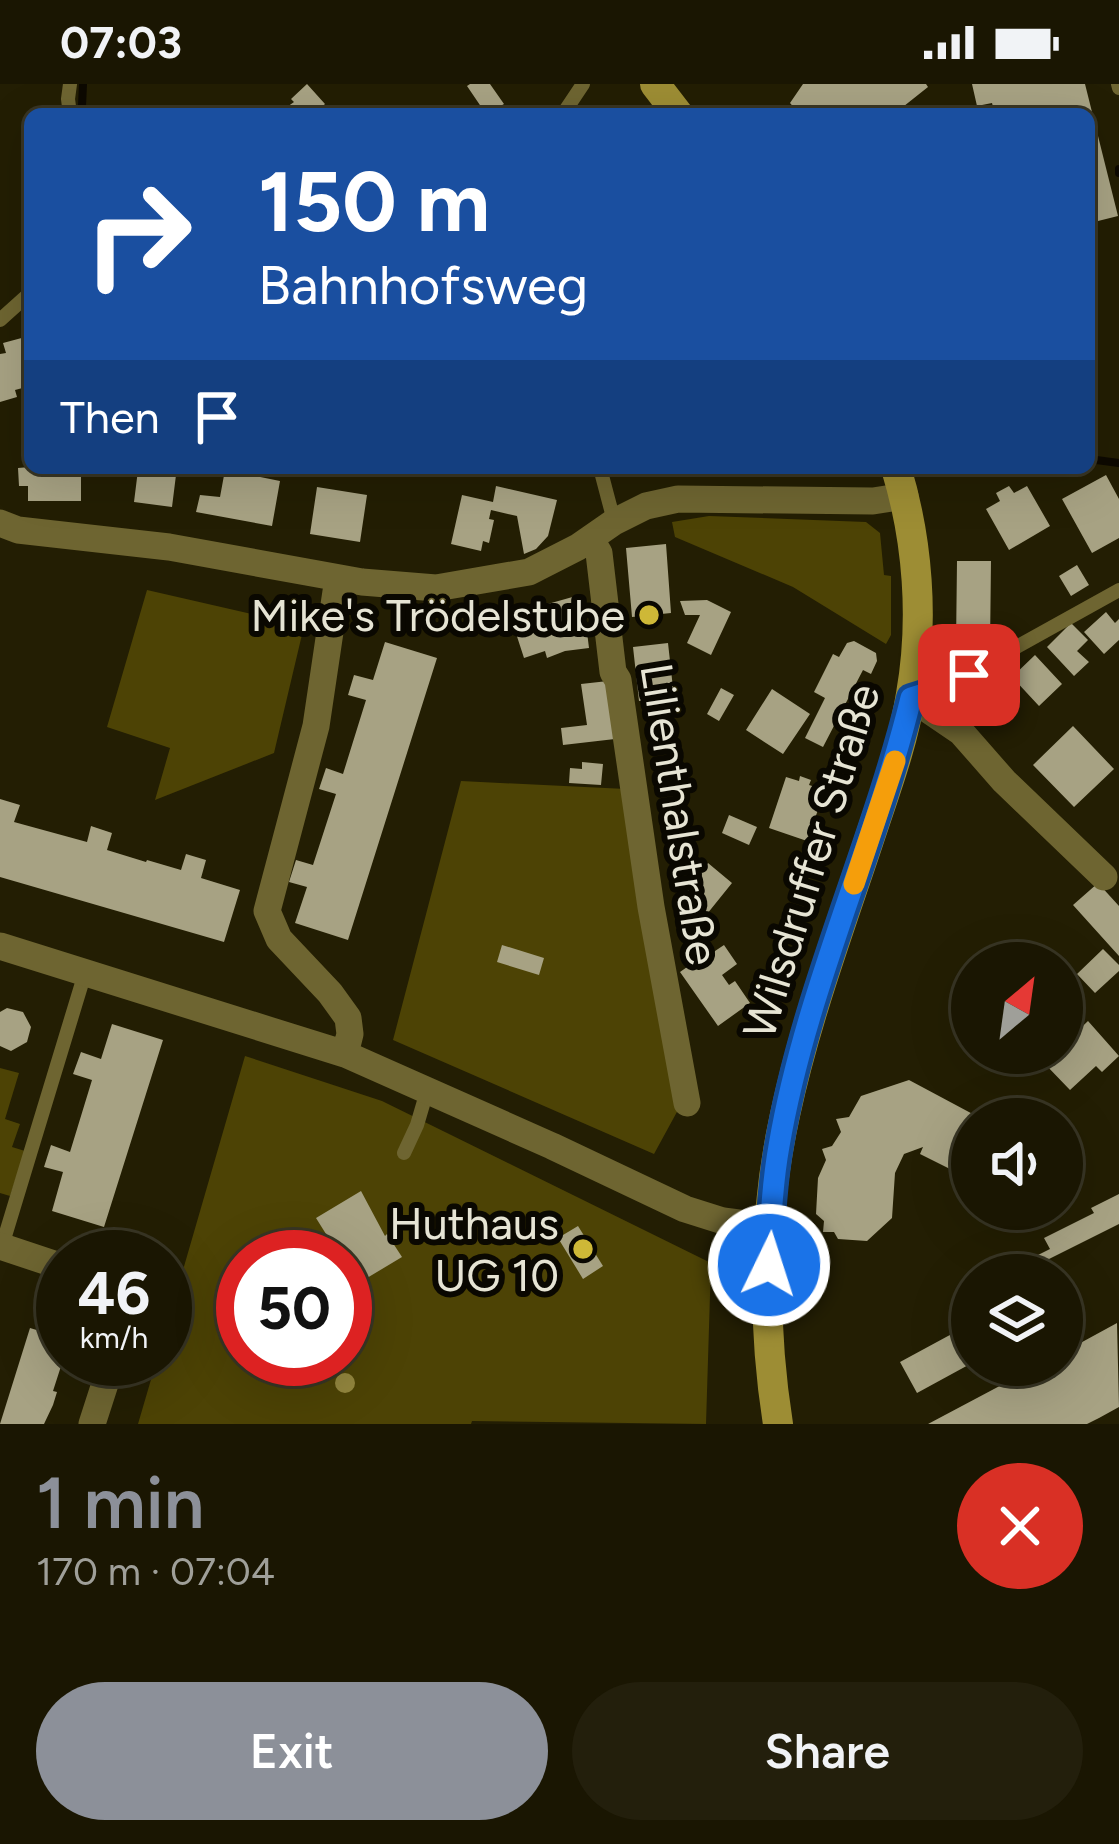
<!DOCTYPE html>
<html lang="en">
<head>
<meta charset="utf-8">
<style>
  :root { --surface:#1a1602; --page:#231f0c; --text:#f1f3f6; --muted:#9f9f99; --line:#383524; --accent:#8c9099 }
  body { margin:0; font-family:Figtree,sans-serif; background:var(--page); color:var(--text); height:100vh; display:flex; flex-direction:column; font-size:45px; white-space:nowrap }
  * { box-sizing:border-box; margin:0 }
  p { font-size:39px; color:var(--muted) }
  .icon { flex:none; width:66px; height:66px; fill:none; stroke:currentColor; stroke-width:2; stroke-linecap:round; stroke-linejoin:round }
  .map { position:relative; height:1340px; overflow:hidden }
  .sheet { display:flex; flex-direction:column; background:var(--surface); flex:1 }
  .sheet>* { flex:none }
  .hud { position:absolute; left:24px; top:24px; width:1071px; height:366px; border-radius:18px; box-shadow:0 12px 48px #0002,0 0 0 3px var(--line); background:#1a4fa0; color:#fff; overflow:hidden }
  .needle { width:78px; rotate:29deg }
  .buttons { position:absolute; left:951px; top:858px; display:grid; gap:24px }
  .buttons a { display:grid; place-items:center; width:132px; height:132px; border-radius:50%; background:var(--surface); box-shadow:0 12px 48px #0002,0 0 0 3px var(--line); font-size:60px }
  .speed { position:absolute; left:36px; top:1146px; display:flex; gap:24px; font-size:60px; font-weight:700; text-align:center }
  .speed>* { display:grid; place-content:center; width:156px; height:156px; border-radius:50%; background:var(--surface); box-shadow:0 12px 48px #0002,0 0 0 3px var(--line); line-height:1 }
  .speed small { font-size:30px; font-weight:400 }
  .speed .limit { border:18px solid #d22; background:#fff; color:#111 }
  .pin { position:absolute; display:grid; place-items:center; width:102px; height:102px; color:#fff; margin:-51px; border-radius:24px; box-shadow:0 6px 18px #0006 }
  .me { position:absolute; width:132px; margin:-66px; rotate:4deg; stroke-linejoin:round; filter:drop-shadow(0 0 9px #0008) }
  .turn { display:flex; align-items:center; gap:42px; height:252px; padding:0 36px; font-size:54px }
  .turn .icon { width:156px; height:156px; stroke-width:2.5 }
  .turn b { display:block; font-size:84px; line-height:102px }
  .then { display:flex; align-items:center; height:114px; padding:0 36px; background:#0003; gap:24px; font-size:45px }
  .round { display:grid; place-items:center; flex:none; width:126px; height:126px; border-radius:63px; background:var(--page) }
  .summary { display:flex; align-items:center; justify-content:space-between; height:204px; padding:0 36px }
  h1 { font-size:72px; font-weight:600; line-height:90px; color:var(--accent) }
  .action { display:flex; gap:24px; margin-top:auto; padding:24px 36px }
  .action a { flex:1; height:138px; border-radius:72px; background:var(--accent); color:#fff; font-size:48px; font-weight:600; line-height:138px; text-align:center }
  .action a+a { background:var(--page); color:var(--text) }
  .status { display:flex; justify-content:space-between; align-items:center; height:84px; padding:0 60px; background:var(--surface); direction:ltr }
  .status svg { height:33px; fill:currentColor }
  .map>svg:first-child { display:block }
  .green { fill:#4d4305; fill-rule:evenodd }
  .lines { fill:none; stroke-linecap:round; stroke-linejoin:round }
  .stream { stroke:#0d0900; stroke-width:8 }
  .building { fill:#a7a283 }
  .lane { stroke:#6e6531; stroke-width:14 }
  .street { stroke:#6e6531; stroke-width:27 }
  .secondary { stroke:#9d8d34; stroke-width:30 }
  .tree { fill:#93863e }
  .route-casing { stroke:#114b97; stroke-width:30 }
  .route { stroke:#1a73e8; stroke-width:21 }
  .slow { stroke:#f59e0b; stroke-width:21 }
  .poi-dot { fill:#ceb837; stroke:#0a0801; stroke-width:4.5 }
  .labels { text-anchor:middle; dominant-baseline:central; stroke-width:12; stroke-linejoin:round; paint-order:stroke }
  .poi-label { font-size:45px; fill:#e6e4d4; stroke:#0a0801; text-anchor:end }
  .street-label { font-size:45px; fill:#e6e4d4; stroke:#0a0801 }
</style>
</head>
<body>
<div class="status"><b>07:03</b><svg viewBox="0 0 49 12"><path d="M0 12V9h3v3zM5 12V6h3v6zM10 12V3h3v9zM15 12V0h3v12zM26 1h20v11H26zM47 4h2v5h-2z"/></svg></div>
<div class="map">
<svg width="1119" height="1340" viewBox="0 0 1119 1340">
  <rect width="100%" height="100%" fill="#231e03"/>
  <path class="green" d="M 709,432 L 866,438 L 880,449 L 884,491 L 891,492 L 891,551 L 886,560 L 793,503 L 675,453 L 672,438 Z
    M 147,506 L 304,542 L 274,669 L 155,716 L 170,664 L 107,643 Z
    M 461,697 L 626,705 L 678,1026 L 654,1070 L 393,956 Z
    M 245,972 L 382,1017 L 711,1179 L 706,1340 L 472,1337 L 471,1340 L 138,1340 L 157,1275 L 165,1275 L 165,1248 ZM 243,1173 L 345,1173 L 345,1275 L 243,1275 Z
    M 0,984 L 19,989 L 5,1035 L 20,1040 L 12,1063 L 25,1067 L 10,1112 L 0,1109 Z"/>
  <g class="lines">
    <path class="stream" d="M 83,0 L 82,22 L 85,30
      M 1119,85 L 1119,89
      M 1089,375 L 1119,379"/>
  </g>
  <path class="building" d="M 307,0 L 325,20 L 314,30 L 293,30 L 287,23 L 294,18 L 291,15 Z
    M 470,0 L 490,0 L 504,20 L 486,30 L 467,2 Z
    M 803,0 L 926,0 L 928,3 L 894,30 L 793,30 L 797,27 L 790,19 Z
    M 972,0 L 1085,0 L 1118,132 L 1094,138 L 1089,121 L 1089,30 L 995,30 L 992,19 L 977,22 Z
    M 29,252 L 30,302 L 15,306 L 17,313 L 0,318 L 0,270 L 6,269 L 3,259 Z
    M 30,383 L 81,384 L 81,417 L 28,417 L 28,402 L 19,402 L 18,384 Z
    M 138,386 L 176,391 L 172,423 L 134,418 Z
    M 225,386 L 280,397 L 272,442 L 196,428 L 200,411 L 220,413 Z
    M 1106,391 L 1119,415 L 1119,454 L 1092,469 L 1062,415 Z
    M 496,402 L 557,416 L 548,452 L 536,465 L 524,470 L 517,432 L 491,426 L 489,435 L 494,436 L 489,459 L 483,457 L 481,467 L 451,460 L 462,411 L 493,418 Z
    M 1009,402 L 1014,409 L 1027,402 L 1050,442 L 1009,466 L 986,425 L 1000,417 L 996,409 Z
    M 317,403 L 367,411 L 360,458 L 310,450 Z
    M 666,460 L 671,529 L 632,533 L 626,464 Z
    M 957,477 L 991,477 L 990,563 L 956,562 Z
    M 1077,481 L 1089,501 L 1071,512 L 1059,492 Z
    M 576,512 L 583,516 L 589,564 L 565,567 L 547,574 L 545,567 L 524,574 L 511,534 L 531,528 L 530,525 Z
    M 707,516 L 731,528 L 711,571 L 687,559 L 700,531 L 685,531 L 680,517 Z
    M 1106,528 L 1115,539 L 1119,535 L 1119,556 L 1104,570 L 1084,548 Z
    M 1071,539 L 1088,556 L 1077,567 L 1089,578 L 1074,592 L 1047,563 Z
    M 854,557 L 876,569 L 877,577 L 871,590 L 863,586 L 823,663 L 805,654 L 825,614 L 814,608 L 833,570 L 839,573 L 847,559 Z
    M 385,558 L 437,574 L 348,856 L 295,839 L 307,803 L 289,798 L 296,776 L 313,781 L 336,710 L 319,705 L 326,684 L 343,690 L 366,616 L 348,611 L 354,591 L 373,596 Z
    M 668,559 L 674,613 L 639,617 L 633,563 Z
    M 1035,571 L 1062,600 L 1039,622 L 1012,593 Z
    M 608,597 L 615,655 L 563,661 L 561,644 L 587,641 L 581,600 Z
    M 721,604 L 734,611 L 719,637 L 707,630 Z
    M 772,605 L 810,630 L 783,670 L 746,646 Z
    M 1073,642 L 1114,685 L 1074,723 L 1033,681 Z
    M 582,678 L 603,680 L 601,701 L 569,699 L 570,684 L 582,685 Z
    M 800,692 L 811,696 L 809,701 L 825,706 L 807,757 L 769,744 L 786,693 L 799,697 Z
    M 0,715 L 20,721 L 14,738 L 87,758 L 91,742 L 112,749 L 107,766 L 146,778 L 147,776 L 181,786 L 186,770 L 206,776 L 201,794 L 240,806 L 224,858 L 0,793 Z
    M 729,731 L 757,743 L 749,761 L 722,749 Z
    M 708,779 L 732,799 L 707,830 L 683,810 Z
    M 1098,799 L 1119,822 L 1119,872 L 1073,821 Z
    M 502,861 L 544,874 L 539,891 L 497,878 Z
    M 724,861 L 737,880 L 722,891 L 729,901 L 735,897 L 750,919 L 718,942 L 680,888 L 707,869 L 709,871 Z
    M 1103,865 L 1119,881 L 1119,887 L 1095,909 L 1077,890 Z
    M 7,924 L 23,928 L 31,943 L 27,958 L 11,967 L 0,962 L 0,928 Z
    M 1088,937 L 1119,972 L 1102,988 L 1096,982 L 1070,1006 L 1044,979 L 1055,969 L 1062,969 L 1062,962 Z
    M 112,940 L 163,956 L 104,1143 L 52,1127 L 63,1088 L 44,1083 L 51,1061 L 70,1068 L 92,996 L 73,990 L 81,968 L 101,975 Z
    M 909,996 L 982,1035 L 972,1035 L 972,1096 L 920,1070 L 923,1063 L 904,1070 L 895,1089 L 892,1134 L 867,1157 L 838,1155 L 834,1148 L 823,1148 L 824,1137 L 816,1130 L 818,1094 L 826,1076 L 822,1065 L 832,1062 L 841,1048 L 836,1035 L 849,1033 L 861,1012 Z
    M 1062,1077 L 1082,1088 L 1062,1127 Z
    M 361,1107 L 385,1152 L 387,1150 L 402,1173 L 357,1200 L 345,1179 L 345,1173 L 334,1156 L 331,1158 L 316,1134 Z
    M 1119,1110 L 1119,1140 L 1017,1191 L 998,1191 L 1050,1165 L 1044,1154 L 1094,1129 L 1091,1124 Z
    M 578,1142 L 603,1182 L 583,1195 L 558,1154 Z
    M 972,1239 L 972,1279 L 917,1309 L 900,1278 Z
    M 1117,1239 L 1119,1323 L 1099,1334 L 1087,1340 L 928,1340 L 1039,1281 L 1062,1281 L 1062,1269 Z
    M 30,1244 L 63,1254 L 63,1276 L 53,1307 L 57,1308 L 53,1321 L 44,1340 L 0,1340 Z"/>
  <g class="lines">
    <path class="lane" d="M 1118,0 L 1119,4
      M 70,30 L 68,15 L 70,0
      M 563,30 L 583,0
      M 1089,128 L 1091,128
      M 0,236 L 30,209
      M 600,384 L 614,437
      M 911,614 L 943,604 L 1119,506
      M 404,1069 L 417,1041 L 427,1007
      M 2,1162 L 85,889"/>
    <path class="street" d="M 0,439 L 18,446 L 169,463 L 362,498 L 436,504 L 529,488 L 578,463 L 614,438 L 646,422 L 678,415 L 873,417 L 905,412
      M 591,456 L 599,469 L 613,588 L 618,596 L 651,823 L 687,1019
      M 338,494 L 316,642 L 267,827 L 279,855 L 330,909 L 348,934 L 350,950 L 345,970
      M 911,614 L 961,648 L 1004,697 L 1104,793
      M 0,862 L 345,970 L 552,1062 L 685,1125 L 723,1137 L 770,1143
      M 0,1162 L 63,1183
      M 92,1340 L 113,1275"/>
    <path class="secondary" d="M 655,0 L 678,30
      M 778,1340 C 762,1239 763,1130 785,1031 C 805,938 838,849 868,759 C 884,710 903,661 911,610 C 924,536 918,456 896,384"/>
  </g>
  <circle class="tree" cx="345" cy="1299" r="10"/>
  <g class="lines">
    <g class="route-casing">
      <path id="route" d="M 769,1181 C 770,1141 772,1101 779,1062 C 805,908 874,765 911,614 L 943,604 L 969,591"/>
    </g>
    <use href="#route" class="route"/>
    <path class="slow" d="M 854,800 L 895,677"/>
  </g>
  <g class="poi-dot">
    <circle cx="649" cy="531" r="12"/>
    <circle cx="583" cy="1165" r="12"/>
  </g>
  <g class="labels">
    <g class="poi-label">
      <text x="625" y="531">Mike's Trödelstube</text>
      <text x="559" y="1139">Huthaus<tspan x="559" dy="52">UG 10</tspan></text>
    </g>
    <g class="street-label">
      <text transform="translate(680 730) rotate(81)">Lilienthalstraße</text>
      <text transform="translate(811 777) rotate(-73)">Wilsdruffer Straße</text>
    </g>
  </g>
</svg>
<div class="buttons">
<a><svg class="needle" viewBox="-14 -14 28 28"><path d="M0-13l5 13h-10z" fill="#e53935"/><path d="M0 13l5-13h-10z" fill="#9f9f99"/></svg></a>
<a><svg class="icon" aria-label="sound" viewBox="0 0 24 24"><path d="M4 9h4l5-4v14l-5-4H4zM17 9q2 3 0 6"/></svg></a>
<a><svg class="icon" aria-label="layers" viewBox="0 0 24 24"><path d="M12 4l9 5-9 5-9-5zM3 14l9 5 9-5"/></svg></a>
</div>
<div class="speed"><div>46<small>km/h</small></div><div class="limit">50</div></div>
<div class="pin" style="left:969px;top:591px;background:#d93025"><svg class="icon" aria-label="arrive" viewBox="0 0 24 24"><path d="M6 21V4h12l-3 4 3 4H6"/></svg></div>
<svg class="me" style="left:769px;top:1181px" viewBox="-20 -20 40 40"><circle r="17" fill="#1a73e8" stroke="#fff" stroke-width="3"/><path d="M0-11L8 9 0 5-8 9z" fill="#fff"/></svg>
<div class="hud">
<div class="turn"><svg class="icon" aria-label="right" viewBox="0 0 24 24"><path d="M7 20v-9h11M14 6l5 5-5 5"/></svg><div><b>150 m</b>Bahnhofsweg</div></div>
<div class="then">Then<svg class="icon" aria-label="arrive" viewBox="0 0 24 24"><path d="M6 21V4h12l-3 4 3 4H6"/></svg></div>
</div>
</div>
<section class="sheet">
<div class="summary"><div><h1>1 min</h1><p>170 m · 07:04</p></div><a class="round" style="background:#d93025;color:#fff"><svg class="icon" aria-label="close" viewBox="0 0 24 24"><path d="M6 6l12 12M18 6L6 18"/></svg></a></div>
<div class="action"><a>Exit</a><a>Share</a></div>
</section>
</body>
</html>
